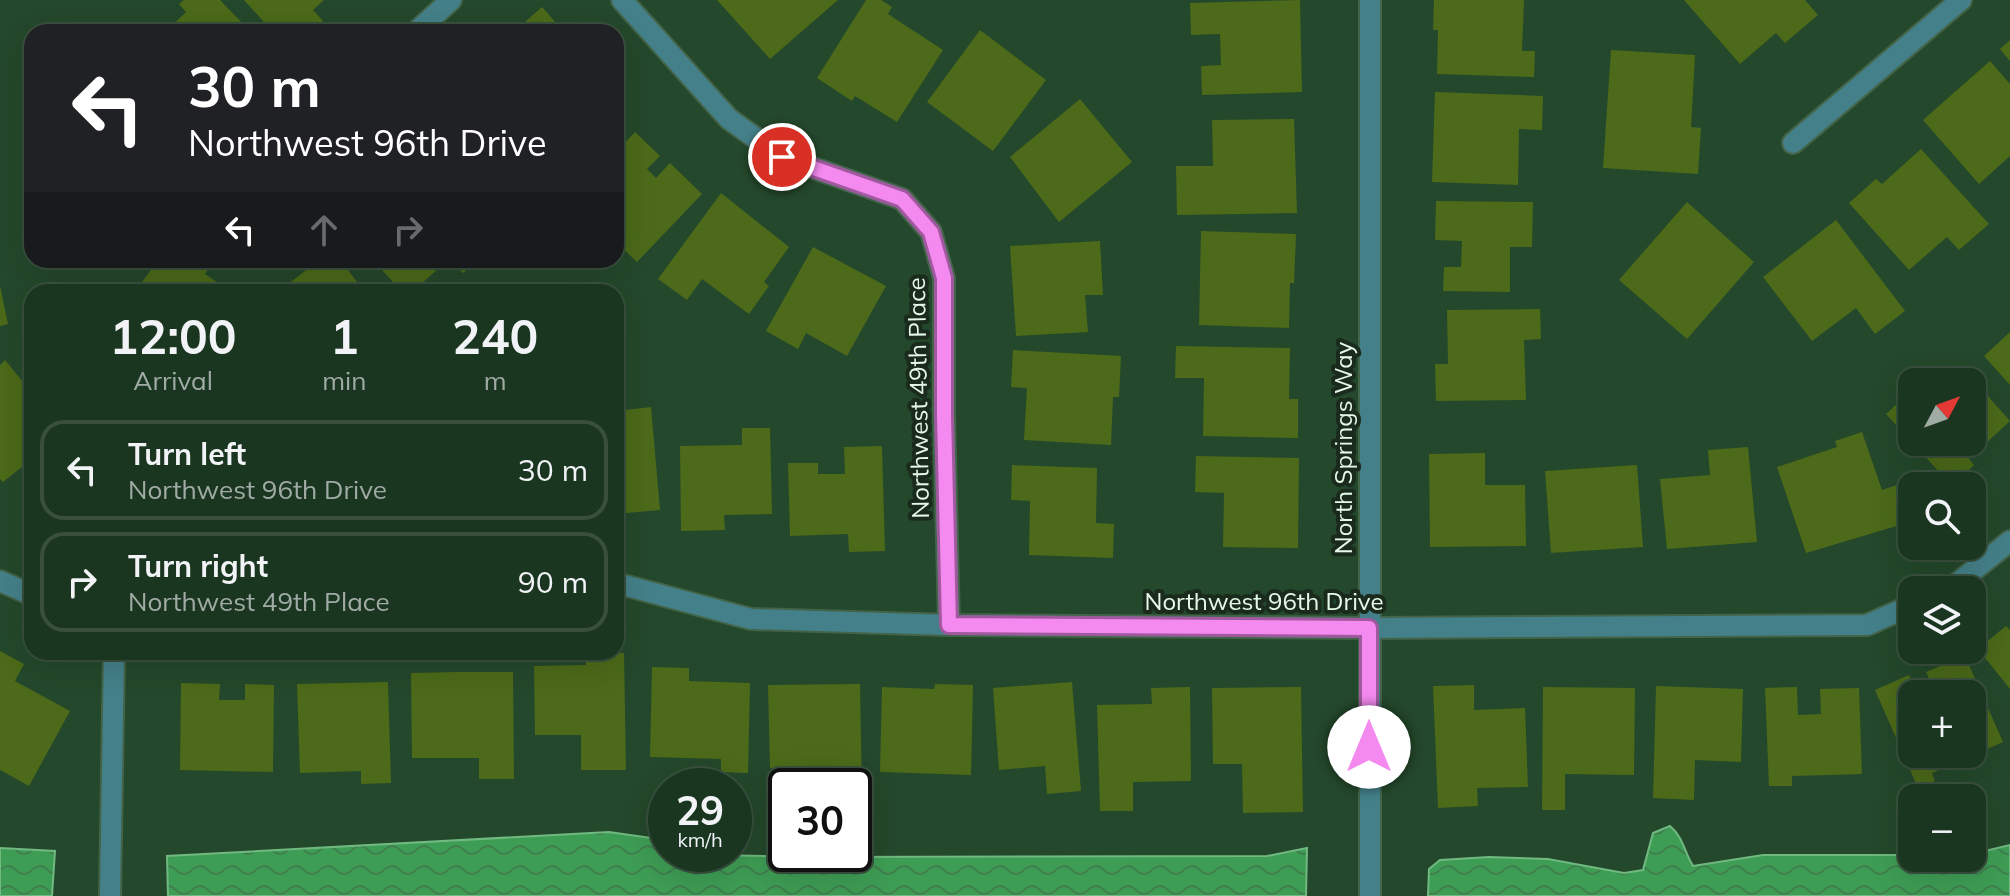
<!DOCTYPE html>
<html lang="en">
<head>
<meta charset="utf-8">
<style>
  :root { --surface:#1b3620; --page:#28412d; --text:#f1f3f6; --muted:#a0aba5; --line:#39503e }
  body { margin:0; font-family:Mulish,sans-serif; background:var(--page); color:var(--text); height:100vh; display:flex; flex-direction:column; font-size:30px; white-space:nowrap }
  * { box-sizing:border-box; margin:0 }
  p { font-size:26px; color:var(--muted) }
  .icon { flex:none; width:44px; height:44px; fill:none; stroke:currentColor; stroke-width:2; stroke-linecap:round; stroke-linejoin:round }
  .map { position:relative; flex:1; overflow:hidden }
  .sheet { position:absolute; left:24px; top:284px; width:600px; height:376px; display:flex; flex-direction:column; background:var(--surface); border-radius:24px; box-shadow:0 8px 32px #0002,0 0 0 2px var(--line) }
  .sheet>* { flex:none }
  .banner { position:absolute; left:24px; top:24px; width:600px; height:244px; border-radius:24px; box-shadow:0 8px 32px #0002,0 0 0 2px var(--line); background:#202124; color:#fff; overflow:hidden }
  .needle { width:52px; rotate:49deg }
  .fabs { position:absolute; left:1898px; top:368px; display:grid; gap:16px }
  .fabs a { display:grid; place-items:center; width:88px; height:88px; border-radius:16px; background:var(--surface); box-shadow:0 8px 32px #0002,0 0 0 2px var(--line); font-size:40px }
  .speed { position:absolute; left:648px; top:768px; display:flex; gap:16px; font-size:40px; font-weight:700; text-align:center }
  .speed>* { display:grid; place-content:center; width:104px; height:104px; border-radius:50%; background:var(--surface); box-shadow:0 8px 32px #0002,0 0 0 2px var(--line); line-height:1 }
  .speed small { font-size:20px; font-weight:400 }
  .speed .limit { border:4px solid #111; border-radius:12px; background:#fff; color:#111 }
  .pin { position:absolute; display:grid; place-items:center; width:68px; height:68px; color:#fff; margin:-34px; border:4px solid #fff; border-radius:50%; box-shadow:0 2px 8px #0007 }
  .me { position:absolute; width:88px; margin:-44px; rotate:0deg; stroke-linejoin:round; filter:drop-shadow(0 0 6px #0008) }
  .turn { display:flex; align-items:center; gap:28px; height:168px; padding:0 32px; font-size:36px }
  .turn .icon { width:104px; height:104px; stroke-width:2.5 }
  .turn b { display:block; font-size:56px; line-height:68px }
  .lanes { display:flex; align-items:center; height:76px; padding:0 32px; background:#0003; justify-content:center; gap:40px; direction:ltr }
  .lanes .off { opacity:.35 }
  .eta { display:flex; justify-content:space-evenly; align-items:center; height:136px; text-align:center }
  .eta b { font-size:48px; font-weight:700; line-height:56px }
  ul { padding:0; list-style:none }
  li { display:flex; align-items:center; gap:24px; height:100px; margin:0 16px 12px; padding:0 16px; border:4px solid var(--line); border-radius:24px }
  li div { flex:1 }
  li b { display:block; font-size:30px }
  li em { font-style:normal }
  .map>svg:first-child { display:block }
  .water { fill:url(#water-waves); stroke:#70b980; stroke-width:2 }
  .building { fill:#4c6a19; fill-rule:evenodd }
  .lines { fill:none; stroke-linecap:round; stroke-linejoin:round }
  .minor-casing { stroke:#436449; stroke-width:24 }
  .minor { stroke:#448089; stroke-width:20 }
  .route-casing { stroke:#9f599c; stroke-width:20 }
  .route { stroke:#f489f0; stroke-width:14 }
  .labels { text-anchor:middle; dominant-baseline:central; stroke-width:8; stroke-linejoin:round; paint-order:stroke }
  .street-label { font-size:24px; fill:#e4f9e6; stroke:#1a2a1c }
</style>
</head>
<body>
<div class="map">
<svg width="2010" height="896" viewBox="0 0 2010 896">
  <defs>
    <pattern id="water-waves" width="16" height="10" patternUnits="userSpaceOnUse" patternTransform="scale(2)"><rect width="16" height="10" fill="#3e9d54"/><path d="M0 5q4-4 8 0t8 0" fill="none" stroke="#40804f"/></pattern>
  </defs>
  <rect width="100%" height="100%" fill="#24482b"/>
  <path class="water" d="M 1670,826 C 1683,837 1684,851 1693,866 L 1763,855 L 1912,855 L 1912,858 L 1972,858 L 1972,854 L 2010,845 L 2010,896 L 1428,896 L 1429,869 L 1440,860 L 1489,857 L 1548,859 L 1624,873 L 1643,870 L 1653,833 Z
    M 609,832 L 666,840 L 666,854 L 813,857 L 1267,856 L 1307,848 L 1306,896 L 168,896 L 167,856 Z
    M 0,848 L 55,851 L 52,896 L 0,896 Z"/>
  <path class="building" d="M 184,0 L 220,0 L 251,32 L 165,32 L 186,12 L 179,4 Z
    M 244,0 L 324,0 L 313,10 L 323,21 L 312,32 L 273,32 Z
    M 717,0 L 838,0 L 770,59 Z
    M 866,0 L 881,0 L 892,7 L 888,14 L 943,50 L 897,122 L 855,96 L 852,101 L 817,78 Z
    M 1300,0 L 1302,92 L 1202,95 L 1201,66 L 1221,65 L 1220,34 L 1191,35 L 1190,3 Z
    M 1434,0 L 1524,0 L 1522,51 L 1535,51 L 1534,77 L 1437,74 L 1438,30 L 1433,30 Z
    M 1684,0 L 1805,0 L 1818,15 L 1785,43 L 1776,33 L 1740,64 Z
    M 542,7 L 564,32 L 519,32 L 517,29 Z
    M 980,30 L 1046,80 L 993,151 L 927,102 Z
    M 2010,40 L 2010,61 L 2000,49 Z
    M 1611,50 L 1695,55 L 1691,127 L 1701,128 L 1698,174 L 1603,168 Z
    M 1990,61 L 2010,84 L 2010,156 L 1979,184 L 1923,120 Z
    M 1435,92 L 1543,96 L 1542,130 L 1519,129 L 1518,185 L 1432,182 Z
    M 1080,99 L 1132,162 L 1059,222 L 1010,157 Z
    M 1294,119 L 1297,213 L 1177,215 L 1176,166 L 1213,166 L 1212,120 Z
    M 635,132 L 660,156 L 647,169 L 656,178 L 670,163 L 702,194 L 637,262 L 616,242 L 616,152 Z
    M 1921,149 L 1989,224 L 1959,250 L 1947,237 L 1909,270 L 1849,203 L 1876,179 L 1882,184 Z
    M 721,193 L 789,247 L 764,282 L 769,286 L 749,314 L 702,279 L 687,300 L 658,279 Z
    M 1436,201 L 1533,202 L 1532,247 L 1510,247 L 1510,292 L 1443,291 L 1444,267 L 1461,267 L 1462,241 L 1435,240 Z
    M 1687,202 L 1754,262 L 1687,339 L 1619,280 Z
    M 1836,220 L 1905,311 L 1875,334 L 1856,308 L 1812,341 L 1763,277 Z
    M 1201,231 L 1296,234 L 1294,283 L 1290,283 L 1289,328 L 1199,325 Z
    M 1100,241 L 1103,295 L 1085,295 L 1088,332 L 1016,336 L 1010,246 Z
    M 813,247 L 886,286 L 847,356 L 806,333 L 798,349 L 766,331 Z
    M 158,260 L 196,260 L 208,269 L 205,274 L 231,292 L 135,292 Z
    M 319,260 L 340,260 L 365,292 L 278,292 Z
    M 373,260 L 448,260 L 412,292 L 402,292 Z
    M 451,260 L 478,260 L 463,273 Z
    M 0,286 L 8,324 L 0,326 Z
    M 1540,309 L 1541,339 L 1524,340 L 1526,400 L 1436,401 L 1435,364 L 1448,364 L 1447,310 Z
    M 2010,332 L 2010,385 L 1984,356 Z
    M 1176,346 L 1290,348 L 1289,399 L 1298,399 L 1298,438 L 1203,436 L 1204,378 L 1175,378 Z
    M 1013,350 L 1121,356 L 1119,397 L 1113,397 L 1111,445 L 1024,440 L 1027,388 L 1011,387 Z
    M 5,360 L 32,393 L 32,459 L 3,482 L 0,479 L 0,365 Z
    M 1971,377 L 2010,421 L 1969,459 L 1974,465 L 1952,486 L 1886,414 L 1912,390 L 1912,442 L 1972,442 L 1972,382 L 1965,382 Z
    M 651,407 L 660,510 L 616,514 L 616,411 Z
    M 742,428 L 770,428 L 772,514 L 724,515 L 725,530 L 681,531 L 680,446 L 742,445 Z
    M 1862,432 L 1882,490 L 1897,485 L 1910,522 L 1806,553 L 1777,467 L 1837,447 L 1835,441 Z
    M 882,446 L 885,551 L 849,552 L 848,534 L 790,536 L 788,463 L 818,463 L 818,474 L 845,474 L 844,447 Z
    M 1748,447 L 1757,542 L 1667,549 L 1660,479 L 1710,475 L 1708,450 Z
    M 1485,453 L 1485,485 L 1525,485 L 1526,546 L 1430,547 L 1429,454 Z
    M 1196,456 L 1299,458 L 1298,548 L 1223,547 L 1224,493 L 1195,492 Z
    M 1012,465 L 1097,468 L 1096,523 L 1114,524 L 1113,558 L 1029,555 L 1030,501 L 1011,500 Z
    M 1637,465 L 1643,547 L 1551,553 L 1545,471 Z
    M 2006,626 L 2010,630 L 2010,689 L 1978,649 Z
    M 0,651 L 24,664 L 15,681 L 70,711 L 29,786 L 0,770 Z
    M 586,653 L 624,653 L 626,770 L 581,770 L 581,735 L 535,735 L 534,666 L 586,665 Z
    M 1965,656 L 2003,742 L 1932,773 L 1935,781 L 1918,788 L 1875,690 L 1909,675 L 1917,693 L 1933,687 L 1926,672 ZM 1912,694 L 1972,694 L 1972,754 L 1912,754 Z
    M 652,667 L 689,668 L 689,681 L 750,683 L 748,773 L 721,772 L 721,759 L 650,757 Z
    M 457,672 L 513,672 L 514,779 L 479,779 L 479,758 L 412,758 L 411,673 Z
    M 388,682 L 391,783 L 361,784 L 361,771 L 300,773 L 297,684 Z
    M 1072,682 L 1081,791 L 1047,794 L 1045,766 L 999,770 L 993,688 Z
    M 181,683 L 220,684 L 219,700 L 245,700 L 245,684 L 274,685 L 273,772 L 180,770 Z
    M 860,684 L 862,797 L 854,797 L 854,786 L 820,786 L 820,767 L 770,768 L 768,685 Z
    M 935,684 L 973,685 L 971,775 L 880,772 L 882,687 L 934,689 Z
    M 1474,685 L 1474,710 L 1525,708 L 1528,787 L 1477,788 L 1478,806 L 1438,808 L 1433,686 Z
    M 1656,686 L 1743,689 L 1741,762 L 1695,760 L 1694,800 L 1653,798 Z
    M 1190,687 L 1191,781 L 1133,782 L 1133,811 L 1100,811 L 1097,705 L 1152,704 L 1151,688 Z
    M 1301,687 L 1303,812 L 1243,813 L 1242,764 L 1213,764 L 1212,688 Z
    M 1543,687 L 1635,688 L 1634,775 L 1565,774 L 1565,810 L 1542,810 Z
    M 1797,687 L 1798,715 L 1821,714 L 1820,689 L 1859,688 L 1862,774 L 1792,776 L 1792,786 L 1769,786 L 1765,688 Z"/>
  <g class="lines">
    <g class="minor-casing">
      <path id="minor" d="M 622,0 L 729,119 L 782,157 L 902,199 L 931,232 L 944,278 L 944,415 L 949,625
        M 416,32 L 451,0
        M 1793,143 L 1961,0
        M 0,581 L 32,595
        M 616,583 L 751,619 L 949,625 L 1369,628 L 1867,625 L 1912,605
        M 1945,590 L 1954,586 L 2010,541
        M 110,896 L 114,652
        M 1370,896 L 1370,0"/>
    </g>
    <use href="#minor" class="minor"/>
  </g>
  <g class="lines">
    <g class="route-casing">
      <path id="route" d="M 782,157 L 902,199 L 931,232 L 944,278 L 944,415 L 949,625 L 1369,628 L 1369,747"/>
    </g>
    <use href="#route" class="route"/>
  </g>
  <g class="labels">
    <g class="street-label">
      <text transform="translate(918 398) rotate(-91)">Northwest 49th Place</text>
      <text transform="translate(1343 448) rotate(-90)">North Springs Way</text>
      <text x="1264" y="601">Northwest 96th Drive</text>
    </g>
  </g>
</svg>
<div class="fabs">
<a><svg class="needle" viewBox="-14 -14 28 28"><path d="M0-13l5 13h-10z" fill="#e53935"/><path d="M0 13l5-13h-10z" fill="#a0aba5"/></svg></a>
<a><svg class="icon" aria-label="search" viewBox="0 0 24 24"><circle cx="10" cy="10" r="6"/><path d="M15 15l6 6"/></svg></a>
<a><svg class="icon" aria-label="layers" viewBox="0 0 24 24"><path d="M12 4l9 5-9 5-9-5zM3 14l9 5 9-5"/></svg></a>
<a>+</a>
<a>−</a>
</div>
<div class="speed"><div>29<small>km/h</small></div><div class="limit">30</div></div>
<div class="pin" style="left:782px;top:157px;background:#d93025"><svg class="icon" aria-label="arrive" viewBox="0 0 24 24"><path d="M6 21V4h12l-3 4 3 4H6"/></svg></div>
<svg class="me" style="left:1369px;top:747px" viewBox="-20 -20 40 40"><circle r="19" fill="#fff"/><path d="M0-13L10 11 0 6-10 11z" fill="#f489f0"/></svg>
<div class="banner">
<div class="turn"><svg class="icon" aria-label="left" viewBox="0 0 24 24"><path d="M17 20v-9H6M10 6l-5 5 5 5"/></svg><div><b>30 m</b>Northwest 96th Drive</div></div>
<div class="lanes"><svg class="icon" aria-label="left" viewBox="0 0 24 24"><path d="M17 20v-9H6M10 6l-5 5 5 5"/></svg><svg class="icon off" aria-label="ahead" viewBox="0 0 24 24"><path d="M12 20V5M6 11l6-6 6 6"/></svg><svg class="icon off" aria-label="right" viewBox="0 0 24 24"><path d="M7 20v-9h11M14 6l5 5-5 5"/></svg></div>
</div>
<section class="sheet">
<div class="eta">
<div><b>12:00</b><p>Arrival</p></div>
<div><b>1</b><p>min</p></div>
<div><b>240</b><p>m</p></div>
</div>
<ul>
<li><svg class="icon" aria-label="left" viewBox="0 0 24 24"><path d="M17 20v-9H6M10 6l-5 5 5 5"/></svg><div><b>Turn left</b><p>Northwest 96th Drive</p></div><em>30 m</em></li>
<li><svg class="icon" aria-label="right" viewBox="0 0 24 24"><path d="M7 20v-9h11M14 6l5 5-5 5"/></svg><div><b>Turn right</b><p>Northwest 49th Place</p></div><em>90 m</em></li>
</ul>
</section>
</div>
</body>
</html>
